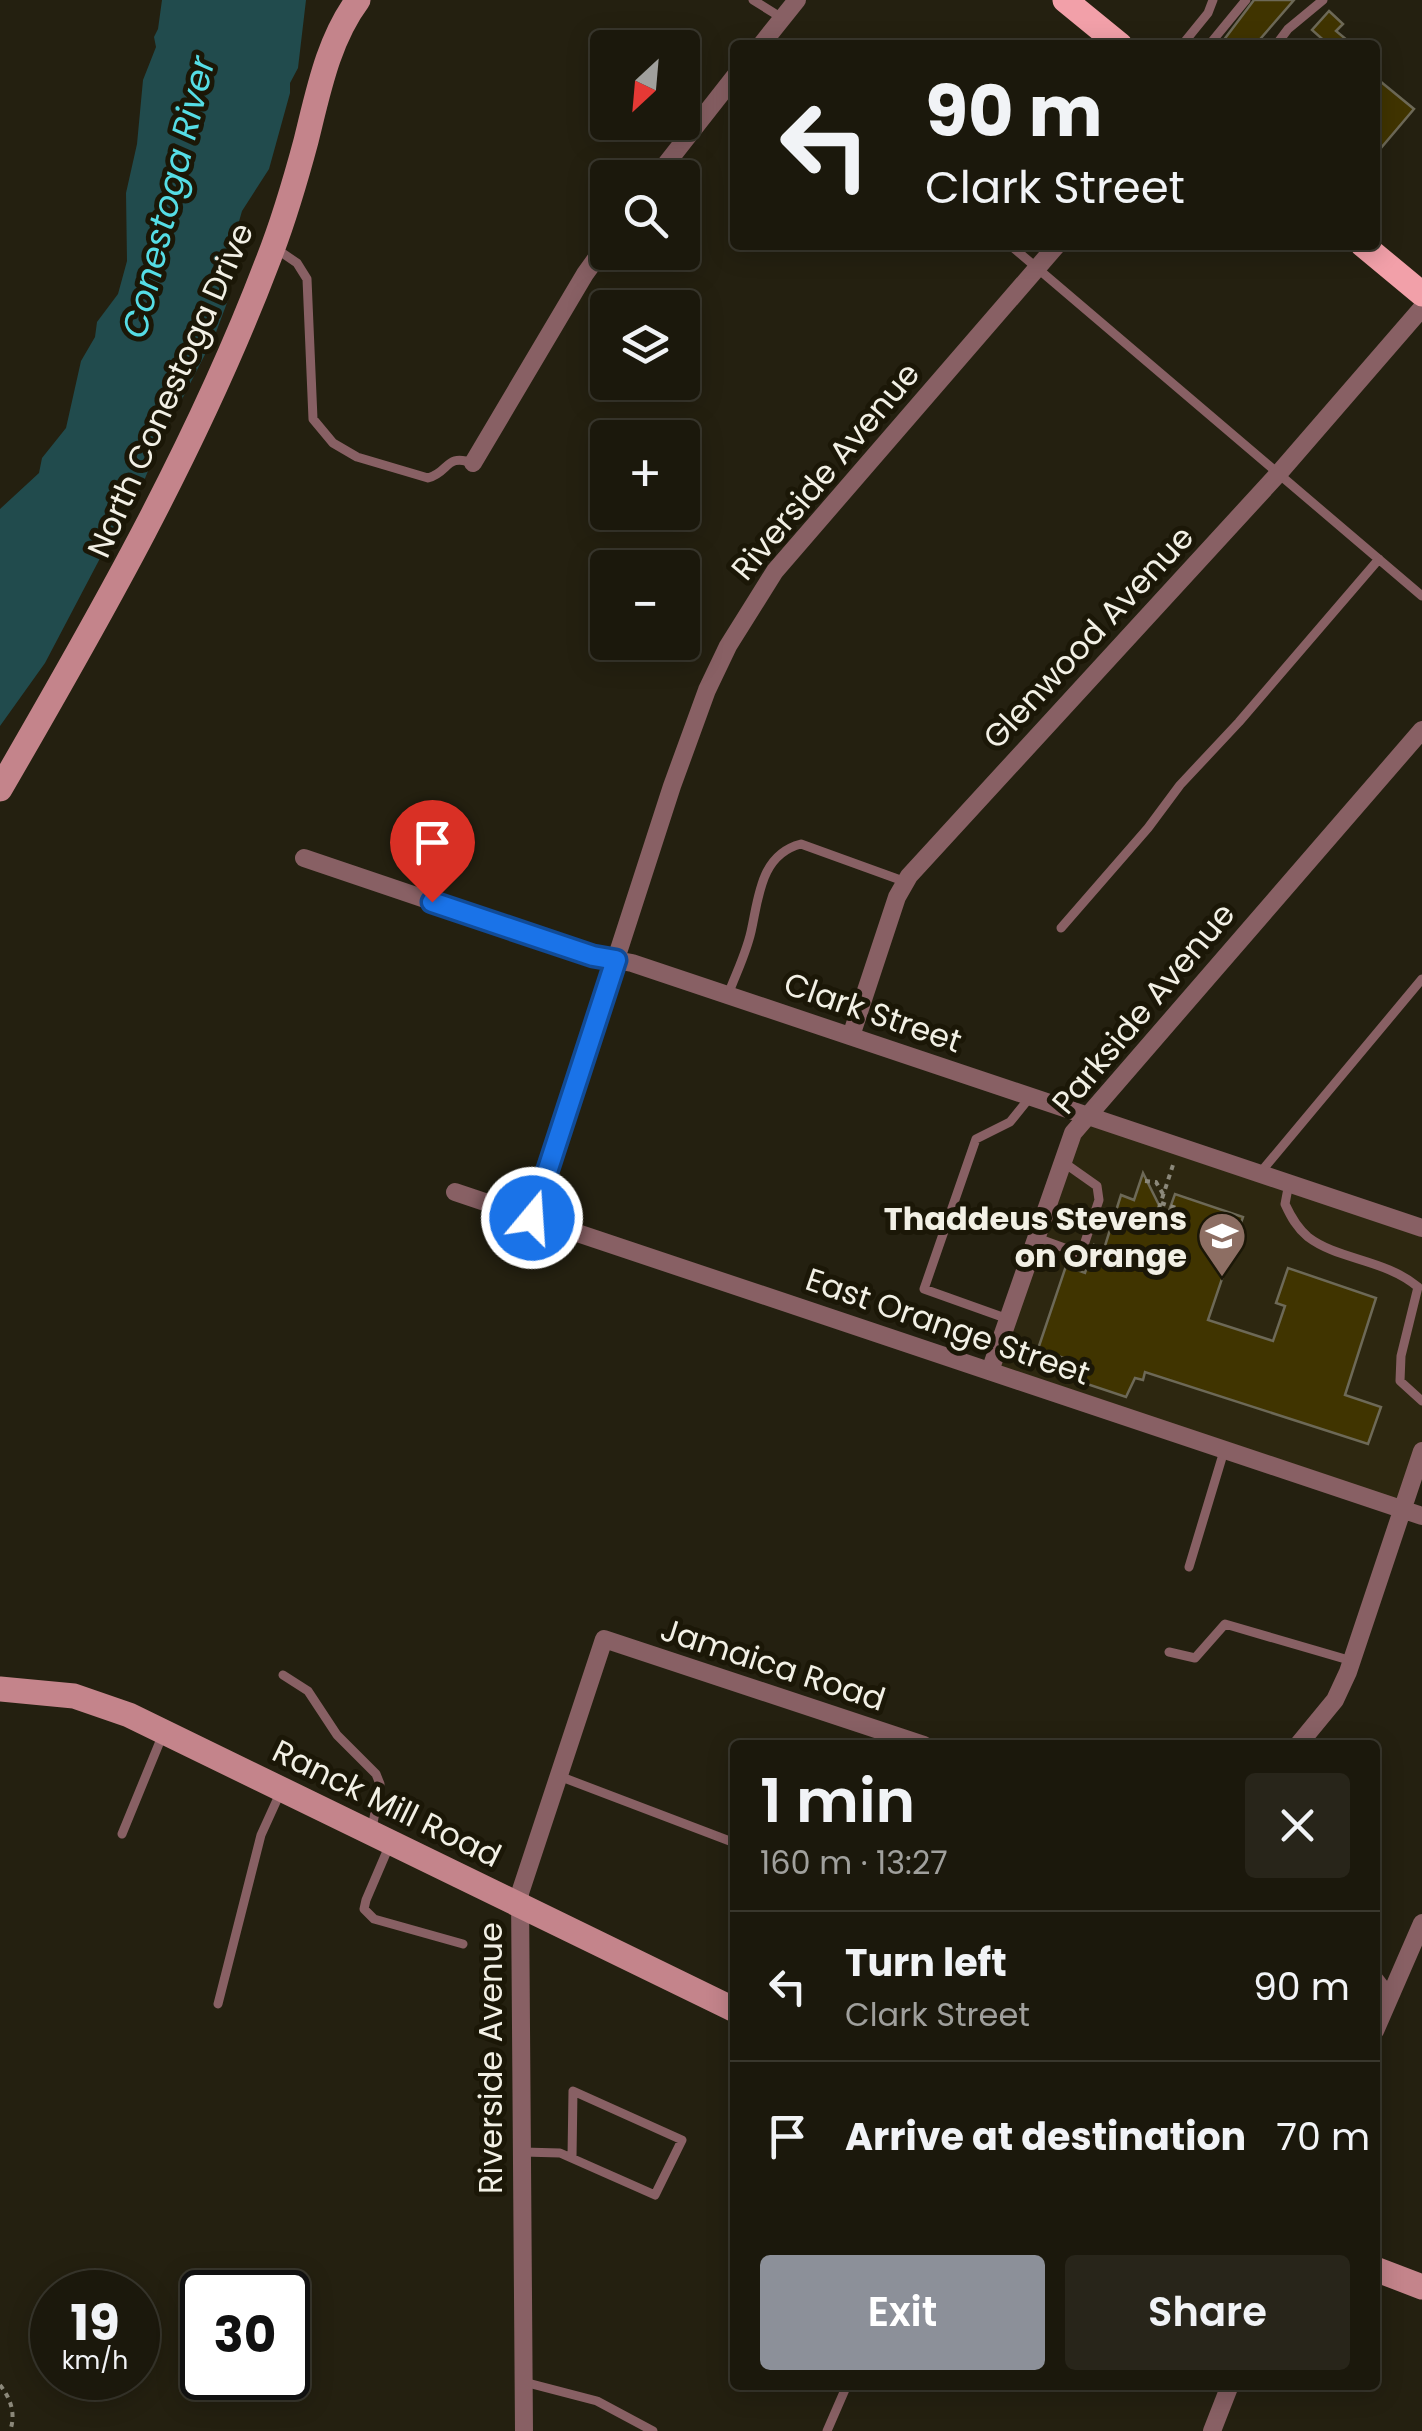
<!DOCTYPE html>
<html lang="en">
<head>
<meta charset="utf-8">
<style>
  :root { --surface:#1b180c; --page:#28251a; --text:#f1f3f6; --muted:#a0a09d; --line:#39372d; --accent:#8c9099 }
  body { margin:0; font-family:Poppins,sans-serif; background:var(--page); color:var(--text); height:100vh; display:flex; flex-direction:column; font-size:38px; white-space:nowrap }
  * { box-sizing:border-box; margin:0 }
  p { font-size:32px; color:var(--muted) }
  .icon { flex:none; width:55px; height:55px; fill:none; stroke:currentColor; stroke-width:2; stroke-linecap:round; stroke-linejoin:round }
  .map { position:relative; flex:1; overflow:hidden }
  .drawer { position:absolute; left:730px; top:1740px; width:650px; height:650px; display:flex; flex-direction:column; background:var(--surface); border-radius:10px; box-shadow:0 5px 25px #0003,0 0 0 2px var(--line) }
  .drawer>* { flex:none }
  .guide { position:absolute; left:730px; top:40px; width:650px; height:210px; border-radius:10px; box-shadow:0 5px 25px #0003,0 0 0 2px var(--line); background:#1b180c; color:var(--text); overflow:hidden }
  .needle { width:65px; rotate:206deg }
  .buttons { position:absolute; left:590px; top:30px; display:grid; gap:20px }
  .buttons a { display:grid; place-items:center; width:110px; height:110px; border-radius:10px; background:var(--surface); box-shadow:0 5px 25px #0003,0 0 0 2px var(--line); font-size:50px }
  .speed { position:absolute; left:30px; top:2270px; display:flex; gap:20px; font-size:50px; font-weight:700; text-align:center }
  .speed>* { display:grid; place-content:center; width:130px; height:130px; border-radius:50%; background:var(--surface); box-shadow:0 5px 25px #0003,0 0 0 2px var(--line); line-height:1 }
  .speed small { font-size:25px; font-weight:400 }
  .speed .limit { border:5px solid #111; border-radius:15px; background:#fff; color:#111 }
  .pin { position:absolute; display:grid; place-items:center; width:85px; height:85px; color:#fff; margin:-102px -42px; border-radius:50% 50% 50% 0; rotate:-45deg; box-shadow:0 0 10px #0007 }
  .pin .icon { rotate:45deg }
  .me { position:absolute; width:110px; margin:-55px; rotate:18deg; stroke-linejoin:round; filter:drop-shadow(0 0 8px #0008) }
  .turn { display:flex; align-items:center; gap:35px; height:210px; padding:0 30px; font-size:45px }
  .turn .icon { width:130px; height:130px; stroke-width:2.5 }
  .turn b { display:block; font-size:70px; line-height:85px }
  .round { display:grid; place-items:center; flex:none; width:105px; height:105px; border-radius:10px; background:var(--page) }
  .summary { display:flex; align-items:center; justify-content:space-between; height:170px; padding:0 30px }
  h1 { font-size:60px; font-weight:600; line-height:75px }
  .action { display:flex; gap:20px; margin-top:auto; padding:20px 30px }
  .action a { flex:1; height:115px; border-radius:10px; background:var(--accent); color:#fff; font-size:40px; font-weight:600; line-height:115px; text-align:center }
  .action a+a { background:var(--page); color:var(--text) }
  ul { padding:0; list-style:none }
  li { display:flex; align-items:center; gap:30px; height:150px; padding:0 30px; border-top:2px solid var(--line) }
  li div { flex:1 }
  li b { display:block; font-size:38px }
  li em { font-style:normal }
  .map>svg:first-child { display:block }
  .built { fill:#2d2710 }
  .water { fill:#214b4d }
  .building { fill:#403400; stroke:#6d6957; stroke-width:2.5 }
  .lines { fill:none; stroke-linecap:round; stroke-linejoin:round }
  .path { stroke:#8b887a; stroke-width:4; stroke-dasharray:5 5; stroke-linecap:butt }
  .lane { stroke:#886064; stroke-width:9 }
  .street { stroke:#886064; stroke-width:18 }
  .secondary { stroke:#c4848b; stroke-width:25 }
  .primary { stroke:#f2a0a9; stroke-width:25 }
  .route-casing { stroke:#114b97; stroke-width:25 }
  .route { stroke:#1a73e8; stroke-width:18 }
  .labels { text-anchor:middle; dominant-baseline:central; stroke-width:10; stroke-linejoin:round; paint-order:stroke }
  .street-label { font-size:32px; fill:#f2f0e5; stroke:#1b1707 }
  .poi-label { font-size:32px; font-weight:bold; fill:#f2f0e5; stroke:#1b1707; text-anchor:end }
  .water-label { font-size:35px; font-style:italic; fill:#55dde5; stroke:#1b1707 }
</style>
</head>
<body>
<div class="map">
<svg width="1422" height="2431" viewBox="0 0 1422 2431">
  <rect width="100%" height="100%" fill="#242010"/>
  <path class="built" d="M 1088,1116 L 1422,1228 L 1422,1451 L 1403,1509 L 990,1371 Z"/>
  <path class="water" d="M 162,0 L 306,0 L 298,68 L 290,83 L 290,93 L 269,169 L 242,211 L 238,225 L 240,262 L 227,283 L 228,300 L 215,335 L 159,444 L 137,498 L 125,513 L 123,524 L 107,545 L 45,663 L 0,726 L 0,509 L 39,473 L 42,458 L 66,428 L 81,361 L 95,337 L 97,322 L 118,294 L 127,261 L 126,193 L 137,144 L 143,80 L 156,47 L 154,37 L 158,29 Z"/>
  <path class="building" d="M 1254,0 L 1294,0 L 1255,45 L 1220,45 Z
    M 1329,11 L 1343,24 L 1336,31 L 1353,45 L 1329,45 L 1312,30 Z
    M 1375,77 L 1414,109 L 1375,155 Z
    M 1143,1173 L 1166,1219 L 1175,1194 L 1243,1217 L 1208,1320 L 1273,1341 L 1285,1306 L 1276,1303 L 1288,1268 L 1376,1298 L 1345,1395 L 1381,1407 L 1368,1444 L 1145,1372 L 1143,1380 L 1135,1378 L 1126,1397 L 1069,1378 L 1075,1362 L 1038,1349 L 1066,1266 L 1085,1273 L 1094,1245 L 1104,1249 L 1121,1195 L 1134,1200 Z"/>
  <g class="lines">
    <path class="path" d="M 1145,1181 L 1156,1182 L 1163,1194
      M 1161,1203 L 1176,1208
      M 1159,1208 L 1173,1165
      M 0,2385 C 11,2399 16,2414 10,2431"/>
    <path class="lane" d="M 753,0 L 782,18
      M 1182,45 L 1208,13 L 1213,0
      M 1209,45 L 1246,0
      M 1276,45 L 1288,29 L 1323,0
      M 1010,245 L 1422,596
      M 275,248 L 297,263 L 307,279 L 313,419 L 333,443 L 357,457 L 428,478 C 450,472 445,453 473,463
      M 1061,928 L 1148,828 L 1180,785 L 1239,722 L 1379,559
      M 728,995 C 736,973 748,950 752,927 C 759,894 762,854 801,844 L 906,882
      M 1260,1173 L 1422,979
      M 1289,1183 L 1285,1204 C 1291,1217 1297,1228 1308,1237 C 1338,1260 1385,1259 1418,1287 L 1401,1356 L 1400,1381 L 1422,1401
      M 1037,1238 L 1081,1254 L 1099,1200 L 1097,1186 L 1063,1162
      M 1008,1319 L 924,1289 L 976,1139 L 1010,1122 L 1031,1096
      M 1189,1567 L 1224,1451
      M 1169,1652 L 1195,1658 L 1225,1624 L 1352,1661
      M 283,1675 L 308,1691 L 337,1735 L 376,1774 L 380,1784 L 372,1829
      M 559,1776 L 735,1843
      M 122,1834 L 163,1734
      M 390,1844 L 366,1900 L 364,1909 L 374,1919 L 463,1944
      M 218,2004 L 261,1835 L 281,1791
      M 523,2152 L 560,2153 L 655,2195 L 682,2140 L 573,2091 L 572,2157
      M 524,2382 L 597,2401 L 653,2431
      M 827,2431 L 847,2385"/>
    <path class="street" d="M 761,45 L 797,0
      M 655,178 L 735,76
      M 473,463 L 585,274 L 608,242
      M 304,858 L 593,956 L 632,963 L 1422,1228
      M 851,1036 L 897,897 L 909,876 L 1279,473 L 1422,308
      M 455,1192 L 1422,1516
      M 532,1218 L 672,786 L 707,690 L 728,646 L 775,571 L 1057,245
      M 990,1371 L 1073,1133 L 1422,730
      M 1298,1745 L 1335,1700 L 1348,1672 L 1422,1451
      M 1375,1980 L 1389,1998
      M 1375,2031 L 1422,1923
      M 524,2431 L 520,1893 L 604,1639 L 924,1745
      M 1212,2431 L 1230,2385"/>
    <path class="secondary" d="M 0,789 C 98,620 197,447 267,263 C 283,223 295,182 306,141 C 318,93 328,40 358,0
      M 0,1689 L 74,1696 L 129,1715 L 735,2010
      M 1375,2269 L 1422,2287"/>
    <path class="primary" d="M 1065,0 L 1120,45
      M 1363,245 L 1422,294"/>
  </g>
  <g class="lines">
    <g class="route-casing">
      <path id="route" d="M 432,902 L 593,956 L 616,960 L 532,1218"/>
    </g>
    <use href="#route" class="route"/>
  </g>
  <defs>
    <g id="university-pin" transform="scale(2.5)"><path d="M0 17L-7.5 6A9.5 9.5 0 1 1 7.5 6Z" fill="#8d6e63" stroke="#1b1707"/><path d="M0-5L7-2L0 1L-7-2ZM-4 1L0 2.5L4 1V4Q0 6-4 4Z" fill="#fff"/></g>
  </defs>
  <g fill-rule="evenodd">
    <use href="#university-pin" x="1222" y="1236"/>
  </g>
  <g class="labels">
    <g class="street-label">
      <text transform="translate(170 390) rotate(-66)">North Conestoga Drive</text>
      <text transform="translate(825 471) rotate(-50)">Riverside Avenue</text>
      <text transform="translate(1088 637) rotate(-47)">Glenwood Avenue</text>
      <text transform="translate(1143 1008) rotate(-50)">Parkside Avenue</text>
      <text transform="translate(873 1012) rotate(19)">Clark Street</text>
      <text transform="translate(948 1326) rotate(19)">East Orange Street</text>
      <text transform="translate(773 1664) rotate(18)">Jamaica Road</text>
      <text transform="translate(387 1803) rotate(26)">Ranck Mill Road</text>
      <text transform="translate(490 2058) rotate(-90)">Riverside Avenue</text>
    </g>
    <g class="poi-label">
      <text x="1187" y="1218">Thaddeus Stevens<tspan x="1187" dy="37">on Orange</tspan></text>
    </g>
    <g class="water-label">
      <text transform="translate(168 197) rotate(-76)">Conestoga River</text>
    </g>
  </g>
</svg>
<div class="buttons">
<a><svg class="needle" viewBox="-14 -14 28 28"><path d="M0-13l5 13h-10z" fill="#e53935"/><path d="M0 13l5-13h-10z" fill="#a0a09d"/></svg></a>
<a><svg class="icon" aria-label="search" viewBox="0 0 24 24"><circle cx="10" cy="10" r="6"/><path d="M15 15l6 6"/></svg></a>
<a><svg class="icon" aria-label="layers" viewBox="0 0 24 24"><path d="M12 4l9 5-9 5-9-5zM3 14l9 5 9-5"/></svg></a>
<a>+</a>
<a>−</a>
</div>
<div class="speed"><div>19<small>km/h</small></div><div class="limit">30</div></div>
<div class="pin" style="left:432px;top:902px;background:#d93025"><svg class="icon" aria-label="arrive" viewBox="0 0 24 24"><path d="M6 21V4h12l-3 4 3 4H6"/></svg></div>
<svg class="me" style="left:532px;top:1218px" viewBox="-20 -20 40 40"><circle r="17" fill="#1a73e8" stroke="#fff" stroke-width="3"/><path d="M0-11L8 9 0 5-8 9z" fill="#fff"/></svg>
<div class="guide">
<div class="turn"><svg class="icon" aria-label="left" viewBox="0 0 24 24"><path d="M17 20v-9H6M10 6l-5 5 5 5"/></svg><div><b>90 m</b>Clark Street</div></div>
</div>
<section class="drawer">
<div class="summary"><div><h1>1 min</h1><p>160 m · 13:27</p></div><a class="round"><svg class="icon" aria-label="close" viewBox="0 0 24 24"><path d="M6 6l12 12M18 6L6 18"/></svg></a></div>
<ul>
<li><svg class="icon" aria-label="left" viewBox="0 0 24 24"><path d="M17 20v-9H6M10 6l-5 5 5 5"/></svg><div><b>Turn left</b><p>Clark Street</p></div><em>90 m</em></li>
<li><svg class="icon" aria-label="arrive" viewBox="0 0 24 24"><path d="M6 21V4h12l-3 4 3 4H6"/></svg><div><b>Arrive at destination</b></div><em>70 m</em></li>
</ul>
<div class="action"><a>Exit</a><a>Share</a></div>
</section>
</div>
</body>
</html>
